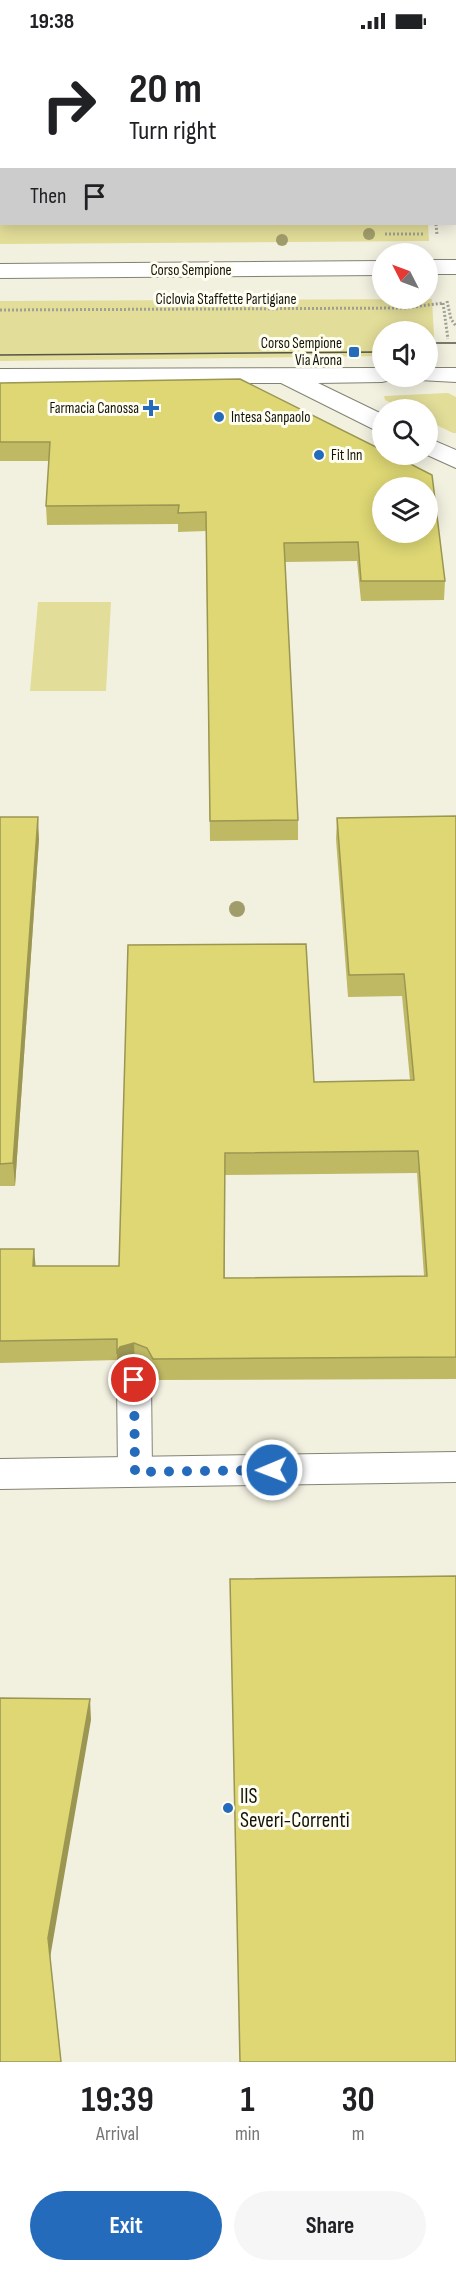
<!DOCTYPE html>
<html lang="en">
<head>
<meta charset="utf-8">
<style>
  :root { --surface:#fff; --page:#f6f6f6; --text:#202124; --muted:#757577; --accent:#256bbb }
  body { margin:0; font-family:"Sofia Sans Condensed",sans-serif; background:var(--page); color:var(--text); height:100vh; display:flex; flex-direction:column; font-size:22px; white-space:nowrap }
  * { box-sizing:border-box; margin:0 }
  p { font-size:20px; color:var(--muted) }
  .icon { flex:none; width:33px; height:33px; fill:none; stroke:currentColor; stroke-width:2; stroke-linecap:round; stroke-linejoin:round }
  .map { position:relative; height:2020px; overflow:hidden }
  .details { display:flex; flex-direction:column; background:var(--surface); flex:1 }
  .details>* { flex:none }
  .banner { position:absolute; left:0px; top:0px; width:456px; height:183px; box-shadow:0 3px 15px #0003; background:#fff; color:var(--text); overflow:hidden }
  .needle { width:39px; rotate:312deg }
  .tools { position:absolute; left:372px; top:201px; display:grid; gap:12px }
  .tools a { display:grid; place-items:center; width:66px; height:66px; border-radius:50%; background:var(--surface); box-shadow:0 3px 15px #0003; font-size:30px }
  .pin { position:absolute; display:grid; place-items:center; width:51px; height:51px; color:#fff; margin:-26px; border:3px solid #fff; border-radius:50%; box-shadow:0 2px 6px #0007 }
  .me { position:absolute; width:66px; margin:-33px; rotate:269deg; stroke-linejoin:round; filter:drop-shadow(0 0 4px #0008) }
  .turn { display:flex; align-items:center; gap:21px; height:126px; padding:0 30px; font-size:27px }
  .turn .icon { width:78px; height:78px; stroke-width:2.5 }
  .turn b { display:block; font-size:42px; line-height:51px }
  .then { display:flex; align-items:center; height:57px; padding:0 30px; background:#0003; gap:12px; font-size:22px }
  .eta { display:flex; justify-content:space-evenly; align-items:center; height:102px; text-align:center }
  .eta b { font-size:36px; font-weight:700; line-height:42px }
  .button { display:flex; gap:12px; margin-top:auto; padding:12px 30px }
  .button a { flex:1; height:69px; border-radius:36px; background:var(--accent); color:#fff; font-size:24px; font-weight:700; line-height:69px; text-align:center }
  .button a+a { background:var(--page); color:var(--text) }
  .status { display:flex; justify-content:space-between; align-items:center; height:42px; padding:0 30px; background:var(--surface); direction:ltr }
  .status svg { height:16px; fill:currentColor }
  .map>svg:first-child { display:block }
  .green { fill:#e2dd98 }
  .lines { fill:none; stroke-linecap:round; stroke-linejoin:round }
  .lane-casing { stroke:#838374; stroke-width:2 }
  .street-casing { stroke:#838374; stroke-width:2 }
  .secondary-casing { stroke:#838374; stroke-width:2 }
  .path { stroke:#a09f93; stroke-width:3; stroke-dasharray:2 2; stroke-linecap:butt }
  .lane { fill:#fff; fill-rule:evenodd }
  .street { fill:#fff; fill-rule:evenodd }
  .secondary { fill:#fff; fill-rule:evenodd }
  .tram { stroke:#53534a; stroke-width:1.5 }
  .tree { fill:#a19d6b }
  .wall { fill:#bfb964; fill-rule:evenodd }
  .shaded-wall { fill:#9b9651 }
  .building { fill:#ded774; stroke:#9b9651; stroke-width:1.5; fill-rule:evenodd }
  .route { stroke:#256bbb; stroke-width:10; stroke-dasharray:0 18 }
  .poi-dot { fill:#256bbb; stroke:#fffef1; stroke-width:2 }
  .labels { text-anchor:middle; dominant-baseline:central; stroke-width:6; stroke-linejoin:round; paint-order:stroke }
  .far-street-label { font-size:15px; fill:#14140e; stroke:#fffef1 }
  .far-poi-label { font-size:15px; fill:#14140e; stroke:#fffef1; text-anchor:end }
  .near-poi-label { font-size:21px; fill:#14140e; stroke:#fffef1; text-anchor:start }
</style>
</head>
<body>
<div class="status"><b>19:38</b><svg viewBox="0 0 49 12"><path d="M0 12V9h3v3zM5 12V6h3v6zM10 12V3h3v9zM15 12V0h3v12zM26 1h20v11H26zM47 4h2v5h-2z"/></svg></div>
<div class="map">
<svg width="456" height="2020" viewBox="0 0 456 2020">
  <rect width="100%" height="100%" fill="#f2f1e0"/>
  <path class="green" d="M 0,151 L 2,182 L 428,182 L 429,199 L 0,202 Z
    M 432,257 L 435,313 L 428,313 L 428,290 L 382,290 L 382,314 L 0,319 L 0,259 Z
    M 448,351 L 456,355 L 456,391 L 453,391 L 428,379 L 428,368 L 404,367 L 385,358 L 384,354 Z
    M 38,560 L 111,560 L 106,649 L 30,649 Z"/>
  <g class="lines">
    <g class="lane-casing">
      <path id="lane" d="M 134,1325 L 146,1329 L 151,1338 L 152,1430 L 147,1440 L 135,1444 L 123,1440 L 118,1430 L 117,1338 L 122,1329 Z"/>
    </g>
    <g class="street-casing">
      <path id="street" d="M 436,0 L 456,0 L 454,6 L 454,2 Z
        M 454,45 L 456,45 L 456,67 L 454,66 Z
        M 0,101 L 2,102 L 2,116 L 0,115 Z
        M 454,125 L 456,125 L 456,139 L 454,139 Z
        M 0,128 L 2,128 L 2,142 L 0,142 Z
        M 382,326 L 382,334 L 393,334 L 391,338 L 382,340 L 318,341 L 382,372 L 382,390 L 373,387 L 281,341 L 0,341 L 0,327 Z
        M 428,326 L 456,326 L 456,340 L 419,338 L 417,334 L 428,334 Z
        M 428,396 L 456,408 L 456,426 L 425,412 L 428,412 Z
        M 456,1410 L 456,1440 L 0,1447 L 0,1417 Z"/>
    </g>
    <g class="secondary-casing">
      <path id="secondary" d="M 428,218 L 456,218 L 456,232 L 428,232 Z
        M 382,219 L 382,233 L 0,236 L 0,222 Z"/>
    </g>
    <path class="path" d="M 436,182 L 437,193
      M 385,192 L 425,192
      M 447,259 L 451,277 L 456,284
      M 443,261 L 448,297
      M 0,268 L 406,266 L 443,261"/>
    <use href="#lane" class="lane"/>
    <use href="#street" class="street"/>
    <use href="#secondary" class="secondary"/>
    <path class="tram" d="M 428,301 L 456,301
      M 0,313 L 382,310"/>
  </g>
  <g class="tree">
    <circle cx="369" cy="192" r="6"/>
    <circle cx="282" cy="198" r="6"/>
    <circle cx="237" cy="867" r="8"/>
  </g>
  <path class="wall" d="M 0,0 L 2,2 L 2,78 L 0,77 Z
    M 0,341 L 445,539 L 444,558 L 361,559 L 357,519 L 285,520 L 298,778 L 298,798 L 210,799 L 206,489 L 178,490 L 178,482 L 47,483 L 46,464 L 49,419 L 0,419 Z
    M 456,774 L 456,1337 L 153,1338 L 148,1328 L 135,1323 L 121,1327 L 118,1332 L 117,1318 L 0,1321 L 0,1207 L 35,1224 L 119,1224 L 128,903 L 314,1040 L 410,1038 L 402,954 L 348,955 L 336,797 L 337,776 ZM 417,1131 L 424,1234 L 225,1236 L 225,1133 Z
    M 0,775 L 39,797 L 15,1144 L 0,1144 Z
    M 230,1537 L 456,2020 L 240,2020 Z"/>
  <path class="shaded-wall" d="M 38,775 L 39,797 L 15,1144 L 13,1121 Z
    M 34,1207 L 36,1228 L 33,1224 Z
    M 134,1301 L 135,1323 L 121,1327 L 118,1332 L 117,1310 L 120,1305 Z
    M 90,1657 L 91,1678 L 50,1916 L 48,1896 Z"/>
  <path class="building" d="M 0,0 L 378,0 L 378,2 L 2,2 L 2,60 L 0,59 Z
    M 240,337 L 382,408 L 382,412 L 391,412 L 432,433 L 445,539 L 361,539 L 358,500 L 284,501 L 298,778 L 210,779 L 206,470 L 178,471 L 179,463 L 46,464 L 50,400 L 0,400 L 0,341 ZM 382,446 L 428,446 L 428,490 L 382,490 Z
    M 456,774 L 456,1315 L 153,1317 L 147,1306 L 134,1301 L 120,1305 L 117,1310 L 117,1297 L 0,1299 L 0,1207 L 34,1207 L 33,1224 L 119,1224 L 128,903 L 306,902 L 314,1040 L 414,1038 L 404,932 L 349,933 L 337,776 ZM 418,1109 L 427,1234 L 224,1236 L 225,1111 Z
    M 0,775 L 38,775 L 13,1121 L 0,1122 Z
    M 456,1534 L 456,2020 L 240,2020 L 230,1537 Z
    M 0,1656 L 90,1657 L 48,1896 L 61,2020 L 0,2020 Z"/>
  <g class="lines">
    <path class="route" d="M 134,1338 L 135,1430 L 272,1428"/>
  </g>
  <g class="poi-dot">
    <rect x="348" y="304" width="12" height="12" rx="3"/>
    <path d="M148 357h6v6h6v6h-6v6h-6v-6h-6v-6h6z"/>
    <circle cx="219" cy="375" r="6"/>
    <circle cx="319" cy="413" r="6"/>
    <circle cx="228" cy="1766" r="6"/>
  </g>
  <g class="labels">
    <g class="far-street-label">
      <text x="191" y="228">Corso Sempione</text>
      <text x="226" y="257">Ciclovia Staffette Partigiane</text>
    </g>
    <g class="far-poi-label">
      <text x="342" y="301">Corso Sempione<tspan x="342" dy="17">Via Arona</tspan></text>
      <text x="139" y="366">Farmacia Canossa</text>
      <text x="231" y="375" text-anchor="start">Intesa Sanpaolo</text>
      <text x="331" y="413" text-anchor="start">Fit Inn</text>
    </g>
    <g class="near-poi-label">
      <text x="240" y="1754">IIS<tspan x="240" dy="24">Severi-Correnti</tspan></text>
    </g>
  </g>
</svg>
<div class="tools">
<a><svg class="needle" viewBox="-14 -14 28 28"><path d="M0-13l5 13h-10z" fill="#e53935"/><path d="M0 13l5-13h-10z" fill="#757577"/></svg></a>
<a><svg class="icon" aria-label="sound" viewBox="0 0 24 24"><path d="M4 9h4l5-4v14l-5-4H4zM17 9q2 3 0 6"/></svg></a>
<a><svg class="icon" aria-label="search" viewBox="0 0 24 24"><circle cx="10" cy="10" r="6"/><path d="M15 15l6 6"/></svg></a>
<a><svg class="icon" aria-label="layers" viewBox="0 0 24 24"><path d="M12 4l9 5-9 5-9-5zM3 14l9 5 9-5"/></svg></a>
</div>
<div class="pin" style="left:134px;top:1338px;background:#d93025"><svg class="icon" aria-label="arrive" viewBox="0 0 24 24"><path d="M6 21V4h12l-3 4 3 4H6"/></svg></div>
<svg class="me" style="left:272px;top:1428px" viewBox="-20 -20 40 40"><circle r="17" fill="#256bbb" stroke="#fff" stroke-width="3"/><path d="M0-11L8 9 0 5-8 9z" fill="#fff"/></svg>
<div class="banner">
<div class="turn"><svg class="icon" aria-label="right" viewBox="0 0 24 24"><path d="M7 20v-9h11M14 6l5 5-5 5"/></svg><div><b>20 m</b>Turn right</div></div>
<div class="then">Then<svg class="icon" aria-label="arrive" viewBox="0 0 24 24"><path d="M6 21V4h12l-3 4 3 4H6"/></svg></div>
</div>
</div>
<section class="details">
<div class="eta">
<div><b>19:39</b><p>Arrival</p></div>
<div><b>1</b><p>min</p></div>
<div><b>30</b><p>m</p></div>
</div>
<div class="button"><a>Exit</a><a>Share</a></div>
</section>
</body>
</html>
